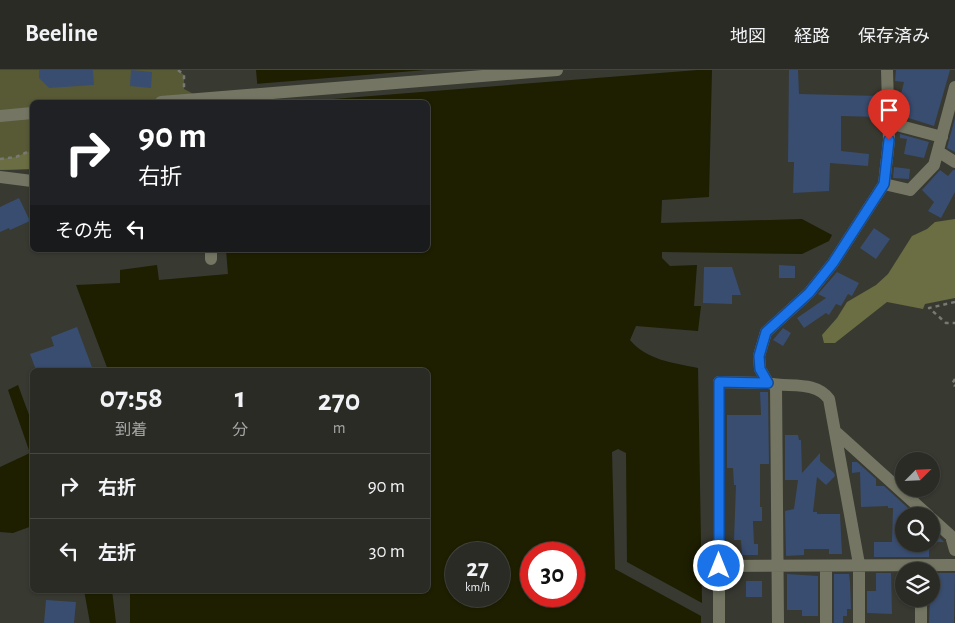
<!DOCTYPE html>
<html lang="ja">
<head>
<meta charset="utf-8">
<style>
  :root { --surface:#2a2b25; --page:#363732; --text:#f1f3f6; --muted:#a5a7a7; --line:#464742 }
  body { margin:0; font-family:"Alegreya Sans","Noto Sans JP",sans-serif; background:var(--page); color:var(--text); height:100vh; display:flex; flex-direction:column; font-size:19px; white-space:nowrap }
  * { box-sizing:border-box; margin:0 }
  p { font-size:16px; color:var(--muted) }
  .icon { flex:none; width:28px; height:28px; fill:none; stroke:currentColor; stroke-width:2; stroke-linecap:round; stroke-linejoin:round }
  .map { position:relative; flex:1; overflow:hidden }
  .details { position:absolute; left:30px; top:298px; width:400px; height:225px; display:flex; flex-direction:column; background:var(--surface); border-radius:8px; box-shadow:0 1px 4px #0004,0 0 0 1px var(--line) }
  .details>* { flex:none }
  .guide { position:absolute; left:30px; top:30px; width:400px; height:152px; border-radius:8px; box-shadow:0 1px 4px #0004,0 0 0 1px var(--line); background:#202124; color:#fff; overflow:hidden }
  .needle { width:32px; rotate:66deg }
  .fabs { position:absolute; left:895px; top:382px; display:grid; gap:10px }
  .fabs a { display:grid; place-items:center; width:45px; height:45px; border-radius:50%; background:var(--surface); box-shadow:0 1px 4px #0004,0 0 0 1px var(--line); font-size:25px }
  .speed { position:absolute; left:445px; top:472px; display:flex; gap:10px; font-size:25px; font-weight:700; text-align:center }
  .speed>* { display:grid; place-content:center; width:65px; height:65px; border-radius:50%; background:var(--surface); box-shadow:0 1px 4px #0004,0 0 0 1px var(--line); line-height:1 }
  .speed small { font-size:12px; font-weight:400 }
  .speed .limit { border:8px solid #d22; background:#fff; color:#111 }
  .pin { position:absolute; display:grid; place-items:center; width:42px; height:42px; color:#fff; margin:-51px -21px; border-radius:50% 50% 50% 0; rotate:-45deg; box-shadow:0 0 5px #0007 }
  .pin .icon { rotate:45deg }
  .me { position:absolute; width:55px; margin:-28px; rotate:0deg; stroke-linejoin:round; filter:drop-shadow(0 0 4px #0008) }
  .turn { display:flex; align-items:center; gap:18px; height:105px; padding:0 25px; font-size:22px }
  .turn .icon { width:65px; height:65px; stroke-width:2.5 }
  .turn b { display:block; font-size:35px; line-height:42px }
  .then { display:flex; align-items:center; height:48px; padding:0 25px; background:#0003; gap:10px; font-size:19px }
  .eta { display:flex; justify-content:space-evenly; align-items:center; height:85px; text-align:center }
  .eta b { font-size:30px; font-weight:700; line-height:35px }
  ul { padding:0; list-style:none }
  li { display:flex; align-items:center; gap:15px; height:65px; padding:0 25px; border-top:1px solid var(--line) }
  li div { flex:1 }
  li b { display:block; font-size:19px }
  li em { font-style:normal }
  header { display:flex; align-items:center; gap:30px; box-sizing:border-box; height:70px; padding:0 25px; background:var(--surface); border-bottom:1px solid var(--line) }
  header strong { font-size:24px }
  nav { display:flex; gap:28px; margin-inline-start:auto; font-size:18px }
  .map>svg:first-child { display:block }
  .green { fill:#585a36 }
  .forest { fill:#6b6d42 }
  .water { fill:#1e1e00; fill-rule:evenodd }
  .pier { fill:#383931 }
  .building { fill:#394d70 }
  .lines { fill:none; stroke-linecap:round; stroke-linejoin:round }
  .path { stroke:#787972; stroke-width:2.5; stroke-dasharray:4 4; stroke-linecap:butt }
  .minor { stroke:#747663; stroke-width:12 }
  .minor-bridge { stroke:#747663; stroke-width:12 }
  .route-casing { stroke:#114b97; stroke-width:12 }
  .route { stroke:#1a73e8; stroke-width:9 }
</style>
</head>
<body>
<header>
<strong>Beeline</strong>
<nav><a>地図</a><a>経路</a><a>保存済み</a></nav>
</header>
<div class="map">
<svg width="955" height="553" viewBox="0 0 955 553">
  <rect width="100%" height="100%" fill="#383931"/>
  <path class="green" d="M 0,0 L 178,0 L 184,5 L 184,19 L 209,32 L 32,32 L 32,99 L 0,100 Z"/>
  <path class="forest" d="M 32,80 L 32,99 L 0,100 L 0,89 L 16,87 Z
    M 955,149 L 955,228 L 925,234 L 923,239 L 887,232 L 835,273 L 824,273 L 822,265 L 837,248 L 847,232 L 876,215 L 888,204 L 912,166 L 927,159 L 935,152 Z"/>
  <path class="water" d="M 256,0 L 712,0 L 709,127 L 662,130 L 661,153 L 802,149 L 832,165 L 829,171 L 802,184 L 662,182 L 662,188 L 670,196 L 697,195 L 694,236 L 701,236 L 698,261 L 636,256 L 630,270 C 646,290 674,293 698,298 L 702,533 L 627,492 L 626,383 L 618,379 L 612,382 L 615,499 L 701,546 L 701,553 L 90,553 L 84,520 L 428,520 L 428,300 L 108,300 L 76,215 L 120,213 L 120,200 L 157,195 L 159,210 L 228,204 L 226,180 L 428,180 L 428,32 L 243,32 L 258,22 ZM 456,484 L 499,484 L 499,526 L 456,526 ZM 531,484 L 574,484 L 574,526 L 531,526 Z
    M 18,315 L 32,353 L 32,456 L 13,463 L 0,462 L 0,397 L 30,383 L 8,320 Z"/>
  <path class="pier" d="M 426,0 L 698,0 L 295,32 L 241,32 L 255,20 L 255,14 Z
    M 112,520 L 130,520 L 130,553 L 116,553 Z"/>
  <path class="building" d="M 39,0 L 93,0 L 94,15 L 49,18 L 39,8 Z
    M 131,0 L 152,2 L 151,18 L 130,16 Z
    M 789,0 L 798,0 L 799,24 L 879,26 L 879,47 L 841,46 L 841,81 L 869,84 L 868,96 L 830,93 L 829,121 L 793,123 L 794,92 L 788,92 Z
    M 896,0 L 950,0 L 934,56 L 896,44 L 904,12 L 895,11 Z
    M 955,48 L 955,82 L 947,78 Z
    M 900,64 L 929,72 L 924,88 L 904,84 L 907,69 L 900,68 Z
    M 894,97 L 910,99 L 909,109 L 893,108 Z
    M 940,100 L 948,106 L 953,100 L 955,100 L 955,122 L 941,148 L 928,141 L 934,132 L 922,120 Z
    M 19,128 L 30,151 L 10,160 L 9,158 L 0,162 L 0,137 Z
    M 874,158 L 890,169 L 876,189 L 860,178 Z
    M 779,195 L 795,196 L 795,208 L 779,208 Z
    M 704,197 L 732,197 L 741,225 L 732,225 L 732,234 L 703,233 Z
    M 837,202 L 859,213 L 852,226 L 848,224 L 841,236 L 836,234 L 829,245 L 826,243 L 804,258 L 797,248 L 826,228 L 818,224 Z
    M 77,257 L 93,300 L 36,300 L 30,284 L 54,276 L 51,267 Z
    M 783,258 L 791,263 L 783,276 L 773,270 Z
    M 760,322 L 768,322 L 769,394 L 760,394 L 760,437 L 762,437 L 762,451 L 753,451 L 754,474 L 758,474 L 758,485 L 742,485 L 741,470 L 734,470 L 736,415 L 734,415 L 733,398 L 727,398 L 727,345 L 761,345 Z
    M 785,365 L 798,365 L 799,370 L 801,370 L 802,403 L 820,383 L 820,391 L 834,403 L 835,406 L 826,415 L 817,407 L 813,442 L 817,442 L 817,444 L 840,444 L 842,484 L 829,484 L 829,479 L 804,479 L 804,485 L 786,486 L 785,441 L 794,439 L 798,410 L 785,410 Z
    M 852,392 L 857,392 L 876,409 L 876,416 L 884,416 L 908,438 L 908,446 L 904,446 L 904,474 L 929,474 L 929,487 L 874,487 L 874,472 L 892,472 L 893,438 L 888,438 L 888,436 L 861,437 L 860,402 L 852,403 Z
    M 931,462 L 934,462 L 944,472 L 931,472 Z
    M 876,503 L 891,503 L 892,544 L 867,543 L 867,521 L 876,521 Z
    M 931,503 L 955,503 L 954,553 L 929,553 Z
    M 787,504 L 818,506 L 818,546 L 802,546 L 802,540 L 787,540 Z
    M 834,504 L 849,504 L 850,512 L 851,539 L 847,539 L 847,546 L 843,546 L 843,553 L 834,553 Z
    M 746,511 L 762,511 L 762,527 L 746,527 Z
    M 46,530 L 76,532 L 74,553 L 44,553 Z"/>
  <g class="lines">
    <path class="path" d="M 178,0 L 184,5 L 184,18
      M 0,89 L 16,87 L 32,80
      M 955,232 L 929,238 L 946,253 L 955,253
      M 955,309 L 952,314 L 955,316"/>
    <path class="minor" d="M 0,46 L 32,43
      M 889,53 L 942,67
      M 939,82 L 955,92
      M 0,107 L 32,111
      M 884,114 L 910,120 L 934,95 L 955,17
      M 211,180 L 211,189
      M 776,315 L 778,553
      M 837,363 L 929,446
      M 931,448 L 951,466 L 955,480
      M 719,496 L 955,495
      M 826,496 L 826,553
      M 921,529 L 921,553
      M 719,553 L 719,312 L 768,313
      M 859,553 L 859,494 L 829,329 C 815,310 789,318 768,313 L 760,299 L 759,286 L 766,262 L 809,223 L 833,193 L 884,114 L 889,70 L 887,0"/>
    <path class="minor-bridge" d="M 161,32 L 557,0"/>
  </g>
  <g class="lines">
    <g class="route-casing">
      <path id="route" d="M 719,496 L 719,312 L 768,313 L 760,299 L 759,286 L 766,262 L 809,223 L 833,193 L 864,145 L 884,114 L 889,70"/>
    </g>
    <use href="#route" class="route"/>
  </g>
</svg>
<div class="fabs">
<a><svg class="needle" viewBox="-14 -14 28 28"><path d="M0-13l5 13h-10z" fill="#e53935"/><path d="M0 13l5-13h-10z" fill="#a5a7a7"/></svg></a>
<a><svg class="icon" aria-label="search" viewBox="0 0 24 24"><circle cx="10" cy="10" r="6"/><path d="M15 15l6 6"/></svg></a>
<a><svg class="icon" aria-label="layers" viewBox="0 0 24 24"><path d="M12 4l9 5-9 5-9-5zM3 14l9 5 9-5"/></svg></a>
</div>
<div class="speed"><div>27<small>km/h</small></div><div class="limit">30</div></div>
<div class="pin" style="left:889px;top:70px;background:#d93025"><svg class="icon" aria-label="arrive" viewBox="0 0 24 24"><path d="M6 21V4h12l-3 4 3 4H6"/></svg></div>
<svg class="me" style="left:719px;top:496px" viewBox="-20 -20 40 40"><circle r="17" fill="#1a73e8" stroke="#fff" stroke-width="3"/><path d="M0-11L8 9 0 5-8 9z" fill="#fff"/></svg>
<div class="guide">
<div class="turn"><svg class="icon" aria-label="right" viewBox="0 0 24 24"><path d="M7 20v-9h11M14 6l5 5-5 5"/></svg><div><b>90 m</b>右折</div></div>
<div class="then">その先<svg class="icon" aria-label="left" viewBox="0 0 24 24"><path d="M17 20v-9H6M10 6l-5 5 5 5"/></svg></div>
</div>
<section class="details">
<div class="eta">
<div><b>07:58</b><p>到着</p></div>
<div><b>1</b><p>分</p></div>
<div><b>270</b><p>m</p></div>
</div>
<ul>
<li><svg class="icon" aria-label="right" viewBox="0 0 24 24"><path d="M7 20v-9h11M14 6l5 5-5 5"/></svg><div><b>右折</b></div><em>90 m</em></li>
<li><svg class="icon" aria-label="left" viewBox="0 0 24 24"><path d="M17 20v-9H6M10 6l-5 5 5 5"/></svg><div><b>左折</b></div><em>30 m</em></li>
</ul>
</section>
</div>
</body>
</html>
